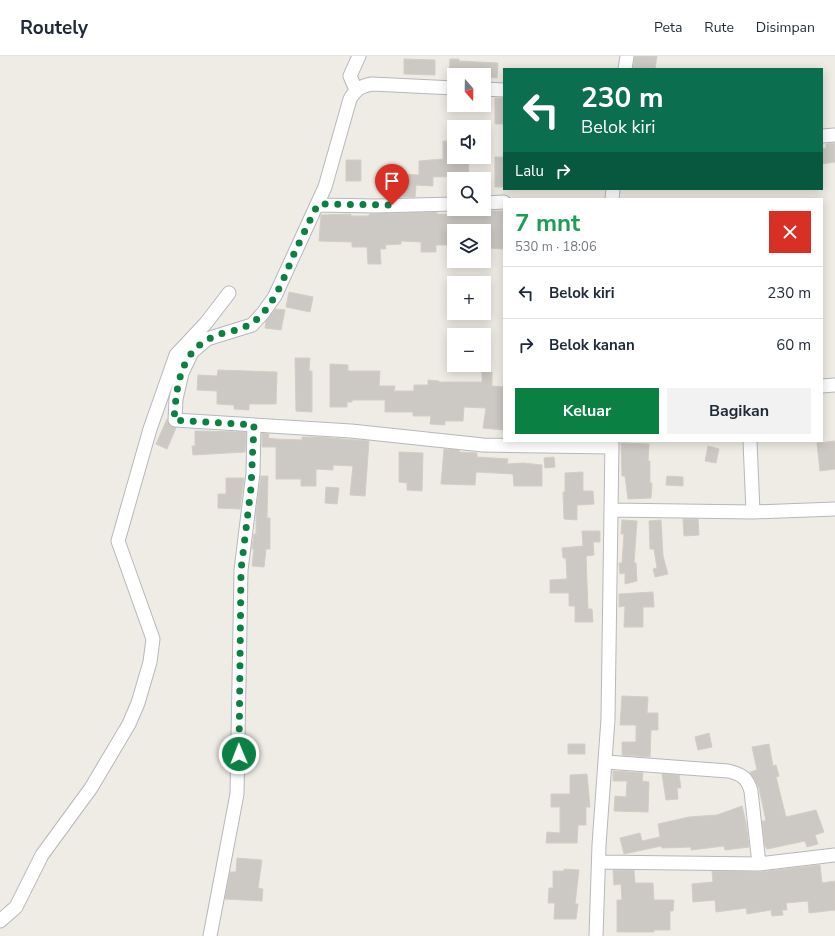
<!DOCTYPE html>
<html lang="id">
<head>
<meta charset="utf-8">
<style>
  :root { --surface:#fff; --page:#f2f2f3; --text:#1f2937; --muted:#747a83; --line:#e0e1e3; --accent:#0b8043 }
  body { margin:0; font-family:"Nunito Sans",sans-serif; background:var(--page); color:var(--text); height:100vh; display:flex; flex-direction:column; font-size:15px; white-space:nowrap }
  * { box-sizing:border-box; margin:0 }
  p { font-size:13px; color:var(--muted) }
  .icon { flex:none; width:22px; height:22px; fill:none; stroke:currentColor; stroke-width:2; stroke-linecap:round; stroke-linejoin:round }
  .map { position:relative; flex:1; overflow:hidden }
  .side { position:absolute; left:503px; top:142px; width:320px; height:244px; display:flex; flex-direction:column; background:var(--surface); border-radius:0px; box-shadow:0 2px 10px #0003 }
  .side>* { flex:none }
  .top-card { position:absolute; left:503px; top:12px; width:320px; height:122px; border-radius:0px; box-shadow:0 2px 10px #0003; background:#0b6e4f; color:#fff; overflow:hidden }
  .needle { width:26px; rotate:160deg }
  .controls { position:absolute; left:447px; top:12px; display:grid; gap:8px }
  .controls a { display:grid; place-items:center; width:44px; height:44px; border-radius:0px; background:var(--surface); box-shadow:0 2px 10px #0003; font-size:20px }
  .pin { position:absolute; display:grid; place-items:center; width:34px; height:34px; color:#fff; margin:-41px -17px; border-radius:50% 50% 50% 0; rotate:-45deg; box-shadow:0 0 4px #0007 }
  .pin .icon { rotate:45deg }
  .me { position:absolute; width:44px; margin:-22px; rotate:359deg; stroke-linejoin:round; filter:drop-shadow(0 0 3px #0008) }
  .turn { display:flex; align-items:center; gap:14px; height:84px; padding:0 12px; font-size:18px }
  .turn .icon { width:52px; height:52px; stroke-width:2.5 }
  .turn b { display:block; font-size:28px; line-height:34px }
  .then { display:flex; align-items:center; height:38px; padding:0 12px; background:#0003; gap:8px; font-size:15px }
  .round { display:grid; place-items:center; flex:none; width:42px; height:42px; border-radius:0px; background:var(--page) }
  .summary { display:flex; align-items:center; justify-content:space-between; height:68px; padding:0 12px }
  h1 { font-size:24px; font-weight:700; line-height:30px; color:#1e9e55 }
  .primary-button { display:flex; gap:8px; margin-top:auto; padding:8px 12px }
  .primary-button a { flex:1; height:46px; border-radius:0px; background:var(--accent); color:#fff; font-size:16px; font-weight:700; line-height:46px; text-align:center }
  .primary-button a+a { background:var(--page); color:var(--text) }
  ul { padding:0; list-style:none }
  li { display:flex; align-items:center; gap:12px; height:52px; padding:0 12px; border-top:1px solid var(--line) }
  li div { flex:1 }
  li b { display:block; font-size:15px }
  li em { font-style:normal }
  header { display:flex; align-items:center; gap:24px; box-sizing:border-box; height:56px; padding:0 20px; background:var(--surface); border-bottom:1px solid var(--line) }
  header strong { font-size:19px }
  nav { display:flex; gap:22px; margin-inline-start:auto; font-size:14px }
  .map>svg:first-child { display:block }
  .building { fill:#ccc9c4; stroke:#d4cdc3 }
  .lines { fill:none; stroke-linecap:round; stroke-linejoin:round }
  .minor-casing { stroke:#b5b8bc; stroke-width:15 }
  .minor { stroke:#fff; stroke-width:13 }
  .route { stroke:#0b8043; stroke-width:7; stroke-dasharray:0 12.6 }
</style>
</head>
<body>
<header>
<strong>Routely</strong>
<nav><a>Peta</a><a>Rute</a><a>Disimpan</a></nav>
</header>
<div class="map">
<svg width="835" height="880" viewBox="0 0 835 880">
  <rect width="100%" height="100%" fill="#efece5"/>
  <path class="building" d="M 635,0 L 657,0 L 655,13 L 633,13 Z
    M 404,3 L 435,4 L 435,19 L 404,18 Z
    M 450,3 L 459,3 L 459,5 L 498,7 L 497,22 L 488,21 L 488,19 L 449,18 Z
    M 495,42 L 504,42 L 504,68 L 495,68 Z
    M 443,85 L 454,86 L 454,101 L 468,101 L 469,120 L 433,121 L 433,130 L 416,129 L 415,141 L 399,141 L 400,118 L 419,119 L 419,105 L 443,103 Z
    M 835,87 L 835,106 L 822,108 L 822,93 L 826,92 L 826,88 Z
    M 495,101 L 504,101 L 504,131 L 495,131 Z
    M 346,104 L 361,104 L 361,125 L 346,125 Z
    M 489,155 L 504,155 L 504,193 L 488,192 L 489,179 L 484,179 L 484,175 L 454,175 L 454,189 L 436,189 L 436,196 L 421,196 L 421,186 L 401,185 L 401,188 L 385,189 L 386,193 L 380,193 L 381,208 L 368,208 L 367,191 L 352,191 L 352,186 L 319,185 L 321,159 L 351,158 L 351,160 L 369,160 L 369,158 L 437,156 L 437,158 L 461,159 L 461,156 Z
    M 289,236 L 313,241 L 310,256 L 286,251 Z
    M 276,253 L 285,254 L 281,274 L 265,272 L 266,265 Z
    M 295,302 L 310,302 L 309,315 L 312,315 L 312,356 L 296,355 Z
    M 330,308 L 348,309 L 348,315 L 380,315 L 379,330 L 395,330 L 394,335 L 414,335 L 414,329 L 428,329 L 428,324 L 439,325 L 439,326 L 482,326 L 482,316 L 492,316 L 492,330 L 504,331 L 504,374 L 483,372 L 486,352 L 464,351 L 463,365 L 445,365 L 445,369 L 430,368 L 431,360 L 413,360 L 413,356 L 385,356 L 385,344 L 352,344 L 352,346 L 347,346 L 347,351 L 330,351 Z
    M 218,314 L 277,316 L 276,348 L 249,348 L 249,354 L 234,353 L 234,349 L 217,348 L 217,335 L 197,334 L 198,319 L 217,320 Z
    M 167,363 L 170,370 L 176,372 L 167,393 L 156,388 Z
    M 195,375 L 246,376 L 245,396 L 193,399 L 192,390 L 195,390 Z
    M 262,377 L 269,378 L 268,382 L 275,383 L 302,384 L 302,381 L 317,381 L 369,385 L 365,440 L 350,439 L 353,410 L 333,409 L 333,414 L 316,413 L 316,430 L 301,430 L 301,423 L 276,423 L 276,391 L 262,391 Z
    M 835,385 L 835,413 L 820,415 L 817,387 Z
    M 621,387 L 649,388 L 648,405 L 650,405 L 650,427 L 652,427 L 651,442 L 628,443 L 625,420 L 622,420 Z
    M 708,390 L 719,393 L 716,407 L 705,405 Z
    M 444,393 L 459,394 L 459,396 L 477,397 L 477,401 L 508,403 L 507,408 L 523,407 L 542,409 L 542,430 L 514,430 L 513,418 L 476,416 L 475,429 L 441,428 Z
    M 399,396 L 423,397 L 422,435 L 407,434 L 407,427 L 399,426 Z
    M 554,401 L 555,411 L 545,412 L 544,402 Z
    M 583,416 L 583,435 L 593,435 L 594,448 L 577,449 L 577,464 L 564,463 L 563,436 L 565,436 L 565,417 Z
    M 261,420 L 268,420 L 267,462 L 270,462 L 270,493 L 266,493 L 264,511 L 252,510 L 254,493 L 252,493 L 254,478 L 256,478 L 256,457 Z
    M 667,420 L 683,421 L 683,430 L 666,429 Z
    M 226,422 L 244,422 L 240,453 L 218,452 L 218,438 L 226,438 Z
    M 326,431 L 339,432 L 337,448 L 325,447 Z
    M 683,463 L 698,463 L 699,479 L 684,480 Z
    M 622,464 L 637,465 L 634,507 L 636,507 L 637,525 L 625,528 L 625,517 L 620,518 L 619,507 L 622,507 L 624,478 L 621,478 Z
    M 661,464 L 663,500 L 668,518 L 655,521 L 653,513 L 657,512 L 654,493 L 650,493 L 649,465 Z
    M 582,475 L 600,475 L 600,486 L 593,486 L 594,499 L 586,500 L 588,553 L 592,553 L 593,566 L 575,566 L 575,550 L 569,550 L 569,537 L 550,537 L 550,524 L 567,523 L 566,502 L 563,502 L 562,492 L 583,490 Z
    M 653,536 L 654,551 L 643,551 L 643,571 L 624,571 L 625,550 L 619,551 L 619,538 Z
    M 622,640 L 648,641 L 647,657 L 658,657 L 658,674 L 651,674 L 650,701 L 622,699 L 622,686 L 636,686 L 636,669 L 620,669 Z
    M 709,677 L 712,691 L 698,694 L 695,681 Z
    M 568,688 L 585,688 L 585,698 L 568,698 Z
    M 769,688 L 773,710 L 776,709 L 779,720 L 776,721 L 786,761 L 816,754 L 824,776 L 815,779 L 818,788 L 807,791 L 805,785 L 767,793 L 765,790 L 762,765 L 766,765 L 759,732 L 750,716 L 757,714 L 752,691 Z
    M 613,715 L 643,717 L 642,725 L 649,726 L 648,756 L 614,755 L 615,740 L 626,741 L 627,725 L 613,725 Z
    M 587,718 L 590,751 L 586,751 L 586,769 L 578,769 L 577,787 L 546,787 L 547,776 L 560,777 L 560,751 L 551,751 L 551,738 L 570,738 L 570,719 Z
    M 662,718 L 679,719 L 681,732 L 677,732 L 678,743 L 666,744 Z
    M 742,750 L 746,767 L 749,791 L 725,794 L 724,790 L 691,794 L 691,791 L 662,792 L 661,790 L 624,798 L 620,782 L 640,777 L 642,785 L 660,781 L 658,768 L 689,761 L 717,759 Z
    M 237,802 L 262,804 L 258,832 L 263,833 L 262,845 L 225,843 L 230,816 L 236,816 Z
    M 820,809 L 822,827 L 835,825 L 835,854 L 809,857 L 808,845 L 786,847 L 787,854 L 782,854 L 783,859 L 772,860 L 771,854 L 747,858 L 746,852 L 716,856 L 715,844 L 693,846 L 692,828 L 713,826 L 712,815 L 760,816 Z
    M 564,813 L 579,814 L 575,848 L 578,848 L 576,863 L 554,863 L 555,847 L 548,847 L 549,832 L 553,832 L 553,815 L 564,815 Z
    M 613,814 L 634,814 L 635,827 L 653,827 L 654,844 L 674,844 L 673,855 L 670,855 L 670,874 L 654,874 L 654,876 L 617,876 L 617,844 L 622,844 L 621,828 L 614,829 Z"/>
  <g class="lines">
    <g class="minor-casing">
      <path id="minor" d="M 625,13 L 627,0
        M 454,32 L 372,28 C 361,30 356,33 350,43 L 325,131 L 275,240 L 263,257 L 252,269 L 207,283 L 192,296 L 182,317 L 176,343 L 175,364 L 351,375 L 483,389 L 612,391
        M 484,33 L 504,34
        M 356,34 L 350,20 L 359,0
        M 822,80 L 835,79
        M 612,143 L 613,133
        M 484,147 L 504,146
        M 318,149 L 376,150 L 454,148
        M 822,330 L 835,329
        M 750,385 L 753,456
        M 612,454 L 753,456 L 835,453
        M 606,706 L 728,715 C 741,718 747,721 751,735 L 759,808
        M 599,806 L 759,808 L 835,799
        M 0,865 L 16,851 L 42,799 L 91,732 L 129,668 L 138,647 L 150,606 L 153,583 L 118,485 L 150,373 L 176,299 L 206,267 L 229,237
        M 210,880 L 237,738 L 241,514 L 253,417 L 254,369
        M 596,880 L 599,789 L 608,663 L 612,385"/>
    </g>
    <use href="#minor" class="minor"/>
  </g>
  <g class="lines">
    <path class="route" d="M 239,698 L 241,514 L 251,432 L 254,369 L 174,364 C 177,324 181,289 224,277 C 241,273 252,270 263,257 C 277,241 285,220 293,200 C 301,183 309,166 318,148 L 392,149"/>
  </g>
</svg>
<div class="controls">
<a><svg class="needle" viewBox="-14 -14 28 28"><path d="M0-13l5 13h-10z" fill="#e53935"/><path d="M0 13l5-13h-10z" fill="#747a83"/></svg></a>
<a><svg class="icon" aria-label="sound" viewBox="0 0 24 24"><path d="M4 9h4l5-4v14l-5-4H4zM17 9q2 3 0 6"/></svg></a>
<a><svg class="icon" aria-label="search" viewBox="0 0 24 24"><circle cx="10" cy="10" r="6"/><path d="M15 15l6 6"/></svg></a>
<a><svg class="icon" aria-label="layers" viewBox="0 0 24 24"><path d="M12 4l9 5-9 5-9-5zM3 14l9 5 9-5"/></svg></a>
<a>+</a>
<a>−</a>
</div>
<div class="pin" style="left:392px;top:149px;background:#d93025"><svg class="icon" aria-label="arrive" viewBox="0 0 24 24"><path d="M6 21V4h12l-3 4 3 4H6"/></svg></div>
<svg class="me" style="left:239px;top:698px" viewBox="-20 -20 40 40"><circle r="17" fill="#0b8043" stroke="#fff" stroke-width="3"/><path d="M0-11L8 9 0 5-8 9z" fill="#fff"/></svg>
<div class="top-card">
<div class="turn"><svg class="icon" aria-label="left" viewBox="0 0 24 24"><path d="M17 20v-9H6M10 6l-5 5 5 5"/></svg><div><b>230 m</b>Belok kiri</div></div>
<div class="then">Lalu<svg class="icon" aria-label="right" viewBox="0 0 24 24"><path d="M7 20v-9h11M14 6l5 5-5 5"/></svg></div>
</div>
<section class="side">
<div class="summary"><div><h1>7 mnt</h1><p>530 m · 18:06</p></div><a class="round" style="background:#d93025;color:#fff"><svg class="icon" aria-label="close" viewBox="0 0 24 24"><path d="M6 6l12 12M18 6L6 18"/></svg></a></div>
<ul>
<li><svg class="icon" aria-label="left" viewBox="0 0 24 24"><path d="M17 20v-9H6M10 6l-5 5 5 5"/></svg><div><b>Belok kiri</b></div><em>230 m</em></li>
<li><svg class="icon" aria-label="right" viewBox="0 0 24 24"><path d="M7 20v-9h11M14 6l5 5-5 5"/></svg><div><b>Belok kanan</b></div><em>60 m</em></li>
</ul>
<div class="primary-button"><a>Keluar</a><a>Bagikan</a></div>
</section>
</div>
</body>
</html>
